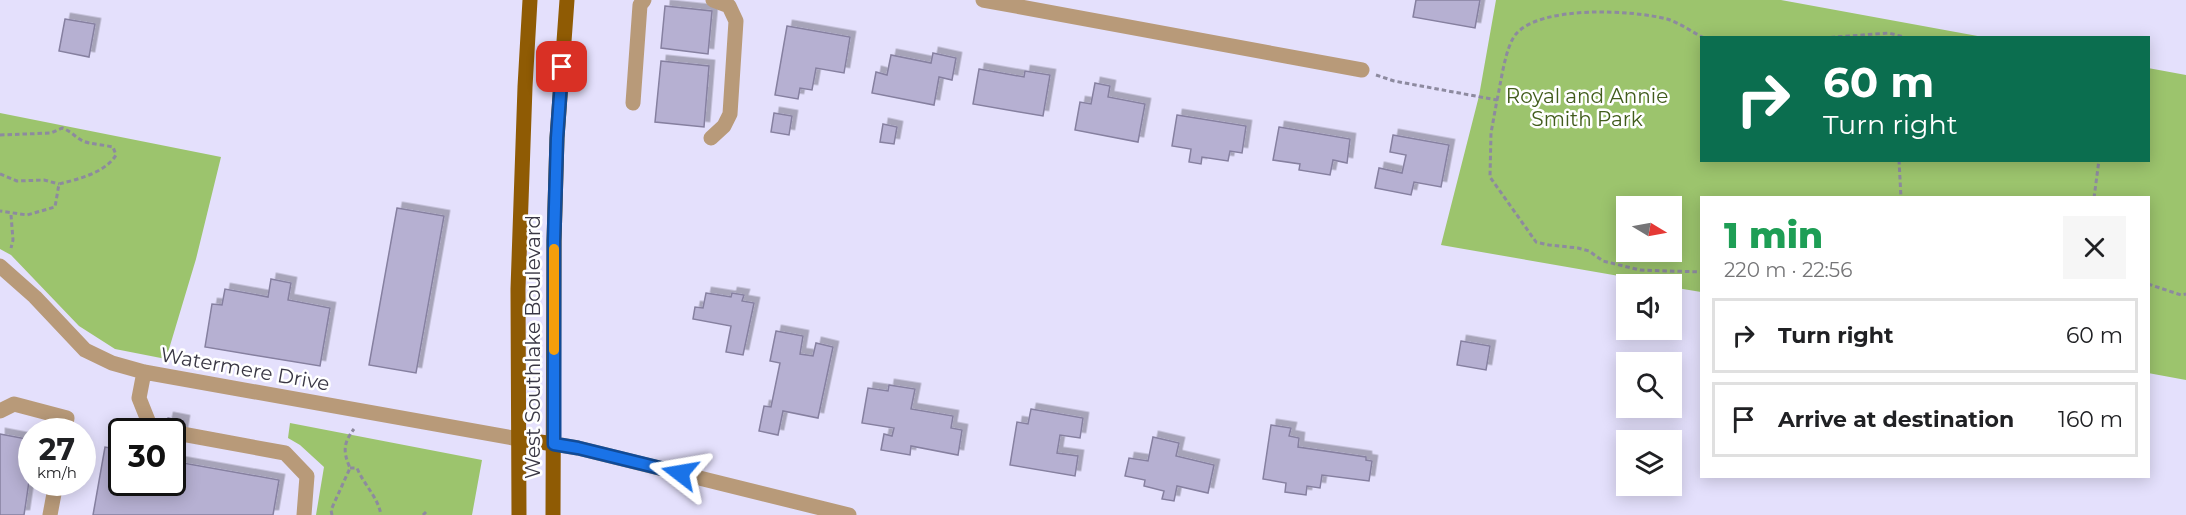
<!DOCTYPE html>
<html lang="en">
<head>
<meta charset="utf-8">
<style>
  :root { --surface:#fff; --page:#f6f6f6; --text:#202124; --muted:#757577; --line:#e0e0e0 }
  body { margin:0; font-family:Montserrat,sans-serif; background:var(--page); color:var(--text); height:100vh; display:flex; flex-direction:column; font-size:22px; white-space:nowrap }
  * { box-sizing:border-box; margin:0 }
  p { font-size:20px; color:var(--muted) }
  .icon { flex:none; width:33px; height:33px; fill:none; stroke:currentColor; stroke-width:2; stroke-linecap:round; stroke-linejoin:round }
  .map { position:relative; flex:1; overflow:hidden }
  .panel { position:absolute; left:1700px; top:196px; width:450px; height:282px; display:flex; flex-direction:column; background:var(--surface); border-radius:0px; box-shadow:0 3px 15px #0003 }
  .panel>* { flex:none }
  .hud { position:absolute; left:1700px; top:36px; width:450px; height:126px; border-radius:0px; box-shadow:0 3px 15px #0003; background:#0b6e4f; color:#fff; overflow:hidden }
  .needle { width:39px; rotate:100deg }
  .fabs { position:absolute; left:1616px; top:196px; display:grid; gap:12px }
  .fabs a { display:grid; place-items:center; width:66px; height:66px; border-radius:0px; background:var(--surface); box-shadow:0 3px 15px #0003; font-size:30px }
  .speed { position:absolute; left:18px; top:418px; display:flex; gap:12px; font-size:30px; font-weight:700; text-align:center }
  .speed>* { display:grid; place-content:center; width:78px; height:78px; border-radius:50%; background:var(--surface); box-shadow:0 3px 15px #0003; line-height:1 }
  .speed small { font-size:15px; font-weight:400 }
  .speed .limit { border:3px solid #111; border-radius:9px; background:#fff; color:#111 }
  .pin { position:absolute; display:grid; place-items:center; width:51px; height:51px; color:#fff; margin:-26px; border-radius:12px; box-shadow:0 3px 9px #0006 }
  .me { position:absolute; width:66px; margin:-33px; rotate:284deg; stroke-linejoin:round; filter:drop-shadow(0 0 4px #0008) }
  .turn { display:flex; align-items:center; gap:21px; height:126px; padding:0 24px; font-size:27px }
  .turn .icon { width:78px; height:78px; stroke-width:2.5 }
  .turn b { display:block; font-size:42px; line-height:51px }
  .round { display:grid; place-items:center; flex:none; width:63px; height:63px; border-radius:0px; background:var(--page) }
  .overview { display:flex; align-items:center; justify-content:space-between; height:102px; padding:0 24px }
  h1 { font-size:36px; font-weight:800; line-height:45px; color:#1e9e55 }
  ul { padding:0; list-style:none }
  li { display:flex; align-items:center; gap:18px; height:75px; margin:0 12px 9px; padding:0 12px; border:3px solid var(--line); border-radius:0px }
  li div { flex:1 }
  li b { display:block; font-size:22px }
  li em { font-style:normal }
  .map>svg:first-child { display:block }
  .green { fill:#9cc46d; fill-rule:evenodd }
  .building { fill:#b6b0d2; stroke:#8680a0; stroke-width:1.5; filter:url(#shadow) }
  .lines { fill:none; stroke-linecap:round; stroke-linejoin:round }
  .path { stroke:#8d8a9f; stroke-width:3; stroke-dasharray:4.5 3; stroke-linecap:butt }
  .minor { stroke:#b89a79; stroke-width:15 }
  .major { stroke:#8f5b04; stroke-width:15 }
  .route-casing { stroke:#114b97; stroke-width:15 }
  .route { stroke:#1a73e8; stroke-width:10 }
  .slow { stroke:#f59e0b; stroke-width:10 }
  .labels { text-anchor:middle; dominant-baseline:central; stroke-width:5; stroke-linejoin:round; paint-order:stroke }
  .park-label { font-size:20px; fill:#415c1c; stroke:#fff }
  .street-label { font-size:20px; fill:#393744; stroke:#fff }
</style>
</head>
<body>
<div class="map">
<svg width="2186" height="515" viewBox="0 0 2186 515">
  <defs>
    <filter id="shadow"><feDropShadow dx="5.5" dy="-5.5" stdDeviation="0" flood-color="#0004"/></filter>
  </defs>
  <rect width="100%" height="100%" fill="#e4e0fc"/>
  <path class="green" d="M 1496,0 L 1781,0 L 1983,37 L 1701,38 L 1701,160 L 2148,160 L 2148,68 L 2186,75 L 2186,380 L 2148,373 L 2148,198 L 1701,198 L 1701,292 L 1671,287 L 1671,285 L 1441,245 L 1479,96 ZM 1626,207 L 1671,207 L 1671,252 L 1626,252 Z
    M 0,113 L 221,157 L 196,259 L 166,359 L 115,349 L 79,326 L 11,255 L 0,249 Z
    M 290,423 L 482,460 L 472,515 L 316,515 L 324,467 L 300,445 L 288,438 Z"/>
  <path class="building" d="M 1416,0 L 1480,0 L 1475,28 L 1413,17 Z
    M 665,6 L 712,11 L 708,54 L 661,48 Z
    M 65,19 L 95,24 L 89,57 L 59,51 Z
    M 787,26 L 850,37 L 844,73 L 816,68 L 812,90 L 800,88 L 798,99 L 775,95 Z
    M 933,53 L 956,58 L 952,80 L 939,77 L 934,105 L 872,93 L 876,72 L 887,75 L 891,55 L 931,63 Z
    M 661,61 L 709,66 L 704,127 L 655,122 Z
    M 979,69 L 1024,77 L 1025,71 L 1050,75 L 1043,116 L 973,104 Z
    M 1095,83 L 1110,86 L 1108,97 L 1145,104 L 1138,142 L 1075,130 L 1080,102 L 1091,104 Z
    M 774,113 L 792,116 L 789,135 L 771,132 Z
    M 1177,115 L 1246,126 L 1242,153 L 1230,151 L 1228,161 L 1202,157 L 1201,164 L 1189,162 L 1191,149 L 1172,146 Z
    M 883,124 L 897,127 L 894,144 L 880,142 Z
    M 1279,127 L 1350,139 L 1347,163 L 1333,160 L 1330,175 L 1299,170 L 1300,164 L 1273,160 Z
    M 1393,135 L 1449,145 L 1441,187 L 1414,182 L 1411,195 L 1375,188 L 1379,168 L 1402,173 L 1406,155 L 1390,152 Z
    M 397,208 L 444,216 L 416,373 L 369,365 Z
    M 271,279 L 291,283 L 288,300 L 330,308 L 320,366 L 205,347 L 212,304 L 222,305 L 225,289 L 268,297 Z
    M 706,293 L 731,297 L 732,293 L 744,295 L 742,301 L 754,303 L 743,355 L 726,352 L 731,326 L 693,319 L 695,307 L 703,308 Z
    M 776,331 L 803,336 L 800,354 L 813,356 L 816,343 L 833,347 L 818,418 L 783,411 L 778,435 L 759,431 L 764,406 L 771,407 L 780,363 L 770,361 Z
    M 1461,341 L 1490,346 L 1486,370 L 1457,365 Z
    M 889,385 L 915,389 L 911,409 L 953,416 L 951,428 L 962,430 L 958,455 L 911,446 L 910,455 L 881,450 L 884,434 L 892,436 L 894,428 L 862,423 L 868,388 L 888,391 Z
    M 1031,409 L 1083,418 L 1080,438 L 1060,435 L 1057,453 L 1078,456 L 1075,476 L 1010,465 L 1017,422 L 1028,424 Z
    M 168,418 L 184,421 L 177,462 L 279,480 L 273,515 L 93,515 L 105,447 L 122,450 L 122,483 L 172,483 L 172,432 L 165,432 Z
    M 1271,425 L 1291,428 L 1289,436 L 1299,438 L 1298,447 L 1366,457 L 1366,460 L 1372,461 L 1369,481 L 1322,475 L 1320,488 L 1307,486 L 1306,495 L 1285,492 L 1286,483 L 1263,479 Z
    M 0,434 L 32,440 L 32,461 L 24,515 L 0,515 Z
    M 1153,437 L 1179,443 L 1176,456 L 1214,465 L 1208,493 L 1177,486 L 1174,501 L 1162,499 L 1164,491 L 1144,486 L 1145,480 L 1125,476 L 1129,458 L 1148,461 Z"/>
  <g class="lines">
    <path class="path" d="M 1823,38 L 1889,33 L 1907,38
      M 1376,75 L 1394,81 L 1497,100 L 1491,133 L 1490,177 L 1536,242 L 1549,245 L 1578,248 L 1589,251 L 1603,261 L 1640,270 L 1701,272
      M 1497,100 C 1501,83 1505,47 1516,34 C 1541,5 1633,10 1667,19 C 1680,23 1692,32 1704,38
      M 0,135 L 51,133 L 62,128 C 71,131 75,137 83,141 C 89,144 105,145 113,147 L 116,155 C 105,173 78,179 59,184 L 55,207 L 27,215 L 0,211
      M 1899,160 L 1901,198
      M 0,174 L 17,181 L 44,180 L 59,184
      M 2094,198 L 2099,160
      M 11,215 L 13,240 L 11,248
      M 2148,284 L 2181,295 L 2186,294
      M 350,468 L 357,468 C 364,485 378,497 381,515
      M 332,515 L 331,510 L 350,468 C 343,452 343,443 354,429
      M 423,515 L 426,512"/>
    <path class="minor" d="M 983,0 L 1362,70
      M 633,103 L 640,5 L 644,0
      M 711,138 L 724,126 L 730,114 L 736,21 L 729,6 L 713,0
      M 0,266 L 35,297 L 85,350 L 112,363 L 144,372 L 519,439
      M 144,372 L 139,398 L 151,428 L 165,431
      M 0,411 L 14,404 L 67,418 L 65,432
      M 182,434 L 285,453 L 307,476 L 304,515
      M 554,444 L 578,448 L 849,515
      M 50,515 L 56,483"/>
    <path class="major" d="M 519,439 L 554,444
      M 519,515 L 518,289 L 525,87 L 530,0
      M 553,515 L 554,241 L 557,138 L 567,0"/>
  </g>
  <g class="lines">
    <g class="route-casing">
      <path id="route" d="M 562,67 L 557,138 L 554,241 L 554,444 L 578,448 L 680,473"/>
    </g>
    <use href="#route" class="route"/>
    <path class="slow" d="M 554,249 L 554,350"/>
  </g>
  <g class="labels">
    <g class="park-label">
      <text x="1587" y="96">Royal and Annie<tspan x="1587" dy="23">Smith Park</tspan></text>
    </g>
    <g class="street-label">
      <text transform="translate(533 347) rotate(-90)">West Southlake Boulevard</text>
      <text transform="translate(245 369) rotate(10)">Watermere Drive</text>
    </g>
  </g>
</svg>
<div class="fabs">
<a><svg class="needle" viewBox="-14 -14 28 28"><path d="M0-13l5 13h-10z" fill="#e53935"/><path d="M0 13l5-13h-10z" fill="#757577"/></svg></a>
<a><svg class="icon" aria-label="sound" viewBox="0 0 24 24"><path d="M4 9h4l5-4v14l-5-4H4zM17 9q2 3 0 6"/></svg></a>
<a><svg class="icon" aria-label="search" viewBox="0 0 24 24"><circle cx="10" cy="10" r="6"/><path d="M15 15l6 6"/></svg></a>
<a><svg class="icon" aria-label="layers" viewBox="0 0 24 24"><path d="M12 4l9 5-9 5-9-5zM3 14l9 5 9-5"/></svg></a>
</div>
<div class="speed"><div>27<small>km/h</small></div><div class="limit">30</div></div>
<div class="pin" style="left:562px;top:67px;background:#d93025"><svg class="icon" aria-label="arrive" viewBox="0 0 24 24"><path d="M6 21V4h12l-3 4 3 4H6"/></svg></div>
<svg class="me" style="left:680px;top:473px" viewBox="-20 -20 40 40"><path d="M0-17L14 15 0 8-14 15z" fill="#1a73e8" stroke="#fff" stroke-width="4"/></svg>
<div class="hud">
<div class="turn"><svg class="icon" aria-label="right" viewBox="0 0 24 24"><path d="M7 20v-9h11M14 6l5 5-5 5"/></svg><div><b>60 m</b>Turn right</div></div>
</div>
<section class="panel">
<div class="overview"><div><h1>1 min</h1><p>220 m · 22:56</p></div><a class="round"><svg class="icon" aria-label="close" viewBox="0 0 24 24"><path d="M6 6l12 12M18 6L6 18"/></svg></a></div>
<ul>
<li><svg class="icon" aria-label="right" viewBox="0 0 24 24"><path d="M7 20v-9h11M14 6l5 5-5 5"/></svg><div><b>Turn right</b></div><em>60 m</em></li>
<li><svg class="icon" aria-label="arrive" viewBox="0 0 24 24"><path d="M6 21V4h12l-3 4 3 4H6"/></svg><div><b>Arrive at destination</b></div><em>160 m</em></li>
</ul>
</section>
</div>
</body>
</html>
